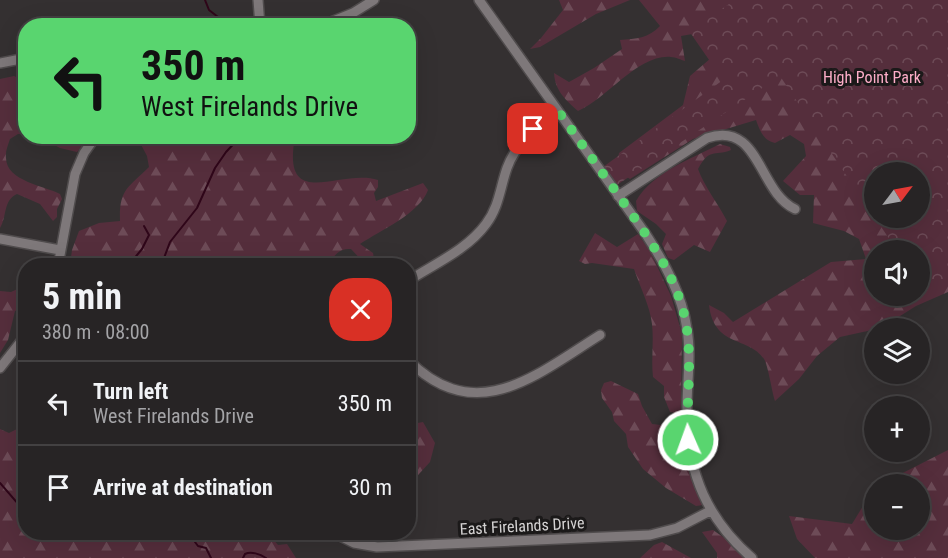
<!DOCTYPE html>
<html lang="en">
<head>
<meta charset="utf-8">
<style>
  :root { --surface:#272425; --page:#333032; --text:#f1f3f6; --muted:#a4a4a7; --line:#434142 }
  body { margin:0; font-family:"Roboto Condensed",sans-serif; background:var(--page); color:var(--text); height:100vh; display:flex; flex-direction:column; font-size:22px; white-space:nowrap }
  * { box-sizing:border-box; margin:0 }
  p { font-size:20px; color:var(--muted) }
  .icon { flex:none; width:33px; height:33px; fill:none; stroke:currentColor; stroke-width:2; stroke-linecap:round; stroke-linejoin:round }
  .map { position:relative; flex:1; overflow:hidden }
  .details { position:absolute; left:18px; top:258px; width:398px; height:282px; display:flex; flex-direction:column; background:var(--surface); border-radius:24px; box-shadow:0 6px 24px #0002,0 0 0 2px var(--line) }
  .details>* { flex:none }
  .guide { position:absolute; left:18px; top:18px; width:398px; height:126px; border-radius:24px; box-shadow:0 6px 24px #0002,0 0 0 2px var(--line); background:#59d56f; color:#111; overflow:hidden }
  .needle { width:39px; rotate:58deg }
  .buttons { position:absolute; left:864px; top:162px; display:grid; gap:12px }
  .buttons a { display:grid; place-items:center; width:66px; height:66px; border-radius:50%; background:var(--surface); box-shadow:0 6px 24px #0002,0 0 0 2px var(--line); font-size:30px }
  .pin { position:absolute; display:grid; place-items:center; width:51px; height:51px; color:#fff; margin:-26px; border-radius:12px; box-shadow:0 3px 9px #0006 }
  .me { position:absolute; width:66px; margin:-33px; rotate:358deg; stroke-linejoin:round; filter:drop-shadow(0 0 4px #0008) }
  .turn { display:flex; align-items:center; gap:21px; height:126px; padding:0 24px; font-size:27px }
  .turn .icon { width:78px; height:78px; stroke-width:2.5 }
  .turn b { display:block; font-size:42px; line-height:51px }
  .round { display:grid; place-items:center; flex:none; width:63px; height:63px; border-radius:24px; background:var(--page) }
  .headline { display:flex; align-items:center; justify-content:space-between; height:102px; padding:0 24px }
  h1 { font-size:36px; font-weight:700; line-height:45px }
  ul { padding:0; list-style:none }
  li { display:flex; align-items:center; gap:18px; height:84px; padding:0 24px; border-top:2px solid var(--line) }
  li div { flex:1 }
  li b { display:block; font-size:22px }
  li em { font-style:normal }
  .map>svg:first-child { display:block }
  .forest { fill:url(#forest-firs); fill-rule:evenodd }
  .park { fill:url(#park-crowns) }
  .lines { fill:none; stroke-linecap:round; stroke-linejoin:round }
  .stream { stroke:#2f0619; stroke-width:2 }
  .minor-casing { stroke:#504c4d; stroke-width:12 }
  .minor { stroke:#7e787a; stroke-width:9 }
  .route { stroke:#59d56f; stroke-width:10; stroke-dasharray:0 18 }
  .labels { text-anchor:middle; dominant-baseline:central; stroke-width:6; stroke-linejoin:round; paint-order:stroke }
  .park-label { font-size:16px; fill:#fdadc8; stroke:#1b1919 }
  .street-label { font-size:16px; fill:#d5d3d3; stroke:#1b1919 }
</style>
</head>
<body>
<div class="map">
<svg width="948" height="558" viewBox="0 0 948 558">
  <defs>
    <pattern id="forest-firs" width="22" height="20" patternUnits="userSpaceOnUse" patternTransform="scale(1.5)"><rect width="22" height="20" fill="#552e3c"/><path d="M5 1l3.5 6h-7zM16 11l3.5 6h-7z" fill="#6d4b57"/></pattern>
    <pattern id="park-crowns" width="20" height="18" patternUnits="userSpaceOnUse" patternTransform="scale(1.5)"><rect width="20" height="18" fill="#552e3c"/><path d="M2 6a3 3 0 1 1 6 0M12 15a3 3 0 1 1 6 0" fill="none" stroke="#6d4b57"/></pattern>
  </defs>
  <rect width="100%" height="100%" fill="#343031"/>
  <path class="forest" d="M 559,0 L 630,0 L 596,14 L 540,47 L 530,49 L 541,38 L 563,10 Z
    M 639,0 L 934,0 L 948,14 L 948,292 L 916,306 L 881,328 L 840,337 L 817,356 L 799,379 L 775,401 C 772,392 768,365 764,359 C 749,336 714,348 709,305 L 724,313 L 733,322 L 831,262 L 866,259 L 859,239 L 844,231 L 813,223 L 814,195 L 800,195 L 783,181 L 806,156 L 804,144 L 790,135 L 775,143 C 763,140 760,131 756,120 L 693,139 L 630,179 L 616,170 L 619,153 L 683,105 L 690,76 L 711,58 L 698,33 L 681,36 L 685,61 C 681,60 676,57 671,57 C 638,54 608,98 578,111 C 566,100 555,91 554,73 L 569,82 L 594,68 L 622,49 L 620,40 C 636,39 649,38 660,26 ZM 874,172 L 920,172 L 920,218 L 874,218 ZM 874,250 L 920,250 L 920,296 L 874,296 Z
    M 14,76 L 25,81 L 25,102 L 22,105 L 25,109 L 25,134 L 18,134 L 10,139 C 8,145 5,152 6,158 C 6,181 45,186 60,194 L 62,199 L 57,209 L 57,217 L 53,221 L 40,204 L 17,194 C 3,200 7,217 0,228 L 0,79 Z
    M 171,136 L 295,137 C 281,213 340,168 378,180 L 378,187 L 374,193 L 376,201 L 423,183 L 428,190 C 419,214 381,230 360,244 L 373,253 L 375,265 L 366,265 L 351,249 C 342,249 338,251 333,258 L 337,265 L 70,265 L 72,250 L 79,231 L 99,223 L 120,221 C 119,189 128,188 149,167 L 147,156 L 137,137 L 162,137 L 165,139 Z
    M 40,137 L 91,137 L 77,152 L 60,148 Z
    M 720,144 L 730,147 L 731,150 C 713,157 710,147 698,169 C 705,188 718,203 727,221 L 710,252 L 694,245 L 674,260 L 668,258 L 662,244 L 666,234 L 656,224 L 637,211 L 636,201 C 653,172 691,159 720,144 Z
    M 595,233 L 617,247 L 638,234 L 650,251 L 671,296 L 682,334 L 681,414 L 670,412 L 664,397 L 664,386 L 653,377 C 651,359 654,342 652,324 C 650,306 640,287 634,269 L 592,263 L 585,264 L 579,261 Z
    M 25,273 L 25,308 L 15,311 L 8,340 L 0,353 L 0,291 L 11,292 L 24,286 Z
    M 611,381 L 638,394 L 642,406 L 652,424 L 670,426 L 682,422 C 682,449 690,481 703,505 L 696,506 L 666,488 L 643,469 L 628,447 L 626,434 L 614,421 L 612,412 L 602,398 L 601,390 L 604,383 Z
    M 408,422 L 412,424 L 423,422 L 435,443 L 430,462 L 408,486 Z
    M 25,425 L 26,532 L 273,533 L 271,537 L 278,545 L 287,544 L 296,558 L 0,558 L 0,429 L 9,433 Z
    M 948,450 L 948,558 L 815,558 L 797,539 L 789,516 L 852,524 L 874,488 L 874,530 L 920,530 L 920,484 L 881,484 Z
    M 713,530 L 733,544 L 747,558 L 717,558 L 717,553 L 702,532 Z
    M 662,542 L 691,558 L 640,558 L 654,545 Z"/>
  <path class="park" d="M 735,0 L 948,0 L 948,277 L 925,292 L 920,283 L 920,250 L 897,250 L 875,218 L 920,218 L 920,172 L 874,172 L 874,217 L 780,76 L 617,185 L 603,167 L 723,80 L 689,31 Z"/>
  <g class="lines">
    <path class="stream" d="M 205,0 L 209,10 L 218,17 L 223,26
      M 128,266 L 142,249 L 149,235 L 144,226
      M 161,266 L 170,242 L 197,208 L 215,168 L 226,152 L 241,136
      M 0,483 L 26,513
      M 204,532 L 196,534 L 195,542 L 198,546 L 206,548 L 211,558
      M 243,558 L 245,554 C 251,551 260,554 266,558"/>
    <g class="minor-casing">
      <path id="minor" d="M 258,0 L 260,26
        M 479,0 L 645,233 C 664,262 682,294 687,329 C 692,358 686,387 687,417 C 688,474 708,520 752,558
        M 321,26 L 353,13 L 374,0
        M 0,63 L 26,58
        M 618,196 L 707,138 C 760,120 758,192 795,209
        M 0,239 L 60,250
        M 58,266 L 75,174 L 84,153 L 96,136
        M 408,281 C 434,264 467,250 486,224 C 499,207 500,188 507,168 C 517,141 536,128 558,111
        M 408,360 C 476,428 536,375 600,335
        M 0,368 L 26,335
        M 332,532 L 354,543 L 377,547 L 650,535 L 677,528 L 710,511"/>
    </g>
    <use href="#minor" class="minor"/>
  </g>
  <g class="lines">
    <path class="route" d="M 533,129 L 558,111 C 577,137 595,163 614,189 C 644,232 680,277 687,330 C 692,366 686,403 688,440"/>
  </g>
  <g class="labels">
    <g class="park-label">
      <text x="872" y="77">High Point Park</text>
    </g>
    <g class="street-label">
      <text transform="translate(522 526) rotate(-3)">East Firelands Drive</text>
    </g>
  </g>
</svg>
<div class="buttons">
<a><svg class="needle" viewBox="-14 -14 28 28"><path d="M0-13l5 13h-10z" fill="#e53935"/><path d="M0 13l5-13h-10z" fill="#a4a4a7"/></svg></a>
<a><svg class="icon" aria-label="sound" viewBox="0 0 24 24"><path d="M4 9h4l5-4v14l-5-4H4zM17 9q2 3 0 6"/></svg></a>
<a><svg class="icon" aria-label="layers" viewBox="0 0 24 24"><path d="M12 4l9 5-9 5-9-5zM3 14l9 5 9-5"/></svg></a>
<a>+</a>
<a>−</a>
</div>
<div class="pin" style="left:533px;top:129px;background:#d93025"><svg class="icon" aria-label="arrive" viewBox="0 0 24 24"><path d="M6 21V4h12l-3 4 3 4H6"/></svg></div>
<svg class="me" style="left:688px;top:440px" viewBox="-20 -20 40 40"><circle r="17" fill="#59d56f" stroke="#fff" stroke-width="3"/><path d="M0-11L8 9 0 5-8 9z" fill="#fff"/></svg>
<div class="guide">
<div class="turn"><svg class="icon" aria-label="left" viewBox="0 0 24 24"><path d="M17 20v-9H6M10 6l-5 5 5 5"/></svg><div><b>350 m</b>West Firelands Drive</div></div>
</div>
<section class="details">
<div class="headline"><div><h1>5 min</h1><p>380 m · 08:00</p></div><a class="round" style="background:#d93025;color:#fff"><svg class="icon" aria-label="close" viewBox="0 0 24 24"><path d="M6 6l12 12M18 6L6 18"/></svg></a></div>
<ul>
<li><svg class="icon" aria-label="left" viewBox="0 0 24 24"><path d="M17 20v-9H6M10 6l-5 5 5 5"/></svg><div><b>Turn left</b><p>West Firelands Drive</p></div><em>350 m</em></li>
<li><svg class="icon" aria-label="arrive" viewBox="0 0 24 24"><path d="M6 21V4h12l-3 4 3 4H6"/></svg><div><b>Arrive at destination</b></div><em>30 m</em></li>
</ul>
</section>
</div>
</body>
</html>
